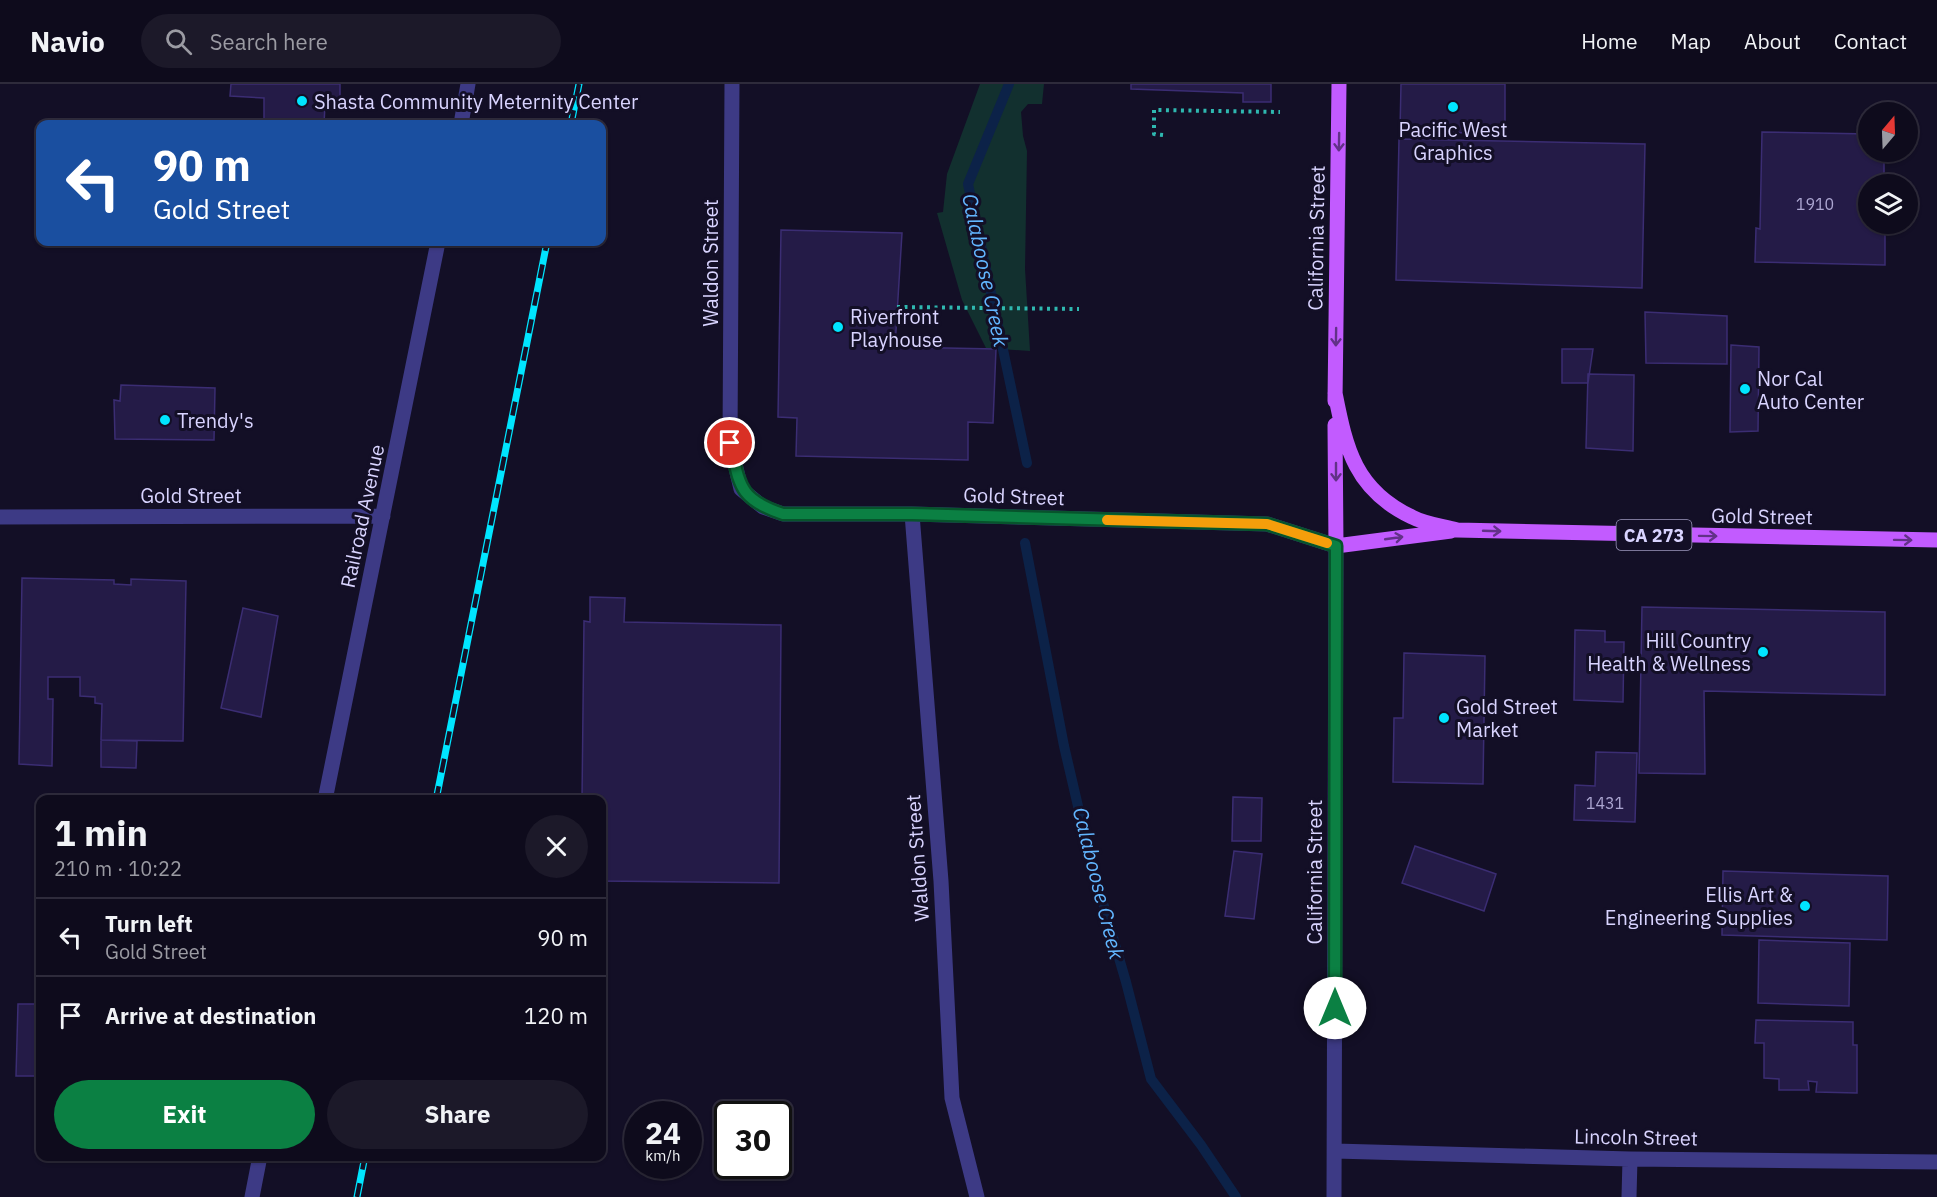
<!DOCTYPE html>
<html lang="en">
<head>
<meta charset="utf-8">
<style>
  :root { --surface:#0e0b1c; --page:#1c1929; --text:#f1f3f6; --muted:#9b9ba3; --line:#2e2b3b; --accent:#0b8043 }
  body { margin:0; font-family:"IBM Plex Sans",sans-serif; background:var(--page); color:var(--text); height:100vh; display:flex; flex-direction:column; font-size:22px; white-space:nowrap }
  * { box-sizing:border-box; margin:0 }
  p { font-size:20px; color:var(--muted) }
  .icon { flex:none; width:33px; height:33px; fill:none; stroke:currentColor; stroke-width:2; stroke-linecap:round; stroke-linejoin:round }
  .map { position:relative; flex:1; overflow:hidden }
  .sheet { position:absolute; left:36px; top:711px; width:570px; height:366px; display:flex; flex-direction:column; background:var(--surface); border-radius:12px; box-shadow:0 2px 4px #0004,0 0 0 2px var(--line) }
  .sheet>* { flex:none }
  .guide { position:absolute; left:36px; top:36px; width:570px; height:126px; border-radius:12px; box-shadow:0 2px 4px #0004,0 0 0 2px var(--line); background:#1a4fa0; color:#fff; overflow:hidden }
  .needle { width:39px; rotate:19deg }
  .controls { position:absolute; left:1858px; top:18px; display:grid; gap:12px }
  .controls a { display:grid; place-items:center; width:60px; height:60px; border-radius:50%; background:var(--surface); box-shadow:0 2px 4px #0004,0 0 0 2px var(--line); font-size:30px }
  .speed { position:absolute; left:624px; top:1017px; display:flex; gap:12px; font-size:30px; font-weight:700; text-align:center }
  .speed>* { display:grid; place-content:center; width:78px; height:78px; border-radius:50%; background:var(--surface); box-shadow:0 2px 4px #0004,0 0 0 2px var(--line); line-height:1 }
  .speed small { font-size:15px; font-weight:400 }
  .speed .limit { border:3px solid #111; border-radius:9px; background:#fff; color:#111 }
  .pin { position:absolute; display:grid; place-items:center; width:51px; height:51px; color:#fff; margin:-26px; border:3px solid #fff; border-radius:50%; box-shadow:0 2px 6px #0007 }
  .me { position:absolute; width:66px; margin:-33px; rotate:0deg; stroke-linejoin:round; filter:drop-shadow(0 0 4px #0008) }
  .turn { display:flex; align-items:center; gap:21px; height:126px; padding:0 18px; font-size:27px }
  .turn .icon { width:78px; height:78px; stroke-width:2.5 }
  .turn b { display:block; font-size:42px; line-height:51px }
  .round { display:grid; place-items:center; flex:none; width:63px; height:63px; border-radius:32px; background:var(--page) }
  .overview { display:flex; align-items:center; justify-content:space-between; height:102px; padding:0 18px }
  h1 { font-size:36px; font-weight:800; line-height:45px }
  .action { display:flex; gap:12px; margin-top:auto; padding:12px 18px }
  .action a { flex:1; height:69px; border-radius:36px; background:var(--accent); color:#fff; font-size:24px; font-weight:800; line-height:69px; text-align:center }
  .action a+a { background:var(--page); color:var(--text) }
  ul { padding:0; list-style:none }
  li { display:flex; align-items:center; gap:18px; height:78px; padding:0 18px; border-top:2px solid var(--line) }
  li div { flex:1 }
  li b { display:block; font-size:22px }
  li em { font-style:normal }
  header { display:flex; align-items:center; gap:36px; box-sizing:border-box; height:84px; padding:0 30px; background:var(--surface); border-bottom:2px solid var(--line) }
  header strong { font-size:28px }
  nav { display:flex; gap:33px; margin-inline-start:auto; font-size:21px }
  .search { width:420px; height:54px; background:var(--page); display:flex; align-items:center; gap:15px; box-sizing:border-box; padding:0 21px; border-radius:33px; color:var(--muted); font-size:22px }
  .map>svg:first-child { display:block }
  .green { fill:#12302f }
  .lines { fill:none; stroke-linecap:round; stroke-linejoin:round }
  .stream { stroke:#0c2248; stroke-width:10 }
  .building { fill:#241b47; stroke:#3b2d73; stroke-width:1.5 }
  .path { stroke:#2fb8b0; stroke-width:4; stroke-dasharray:3 4.5; stroke-linecap:butt }
  .minor { stroke:#3d3a85; stroke-width:15 }
  .major { stroke:#c25bff; stroke-width:15 }
  .rail-casing { stroke:#00e5ff; stroke-width:7 }
  .rail { stroke:#130f26; stroke-width:4.5; stroke-dasharray:14; stroke-linecap:butt }
  .oneway { stroke:#623188 }
  .route-casing { stroke:#07532c; stroke-width:15 }
  .route { stroke:#0b8043; stroke-width:10 }
  .slow { stroke:#f59e0b; stroke-width:10 }
  .poi-dot { fill:#00e5ff; stroke:#130f26; stroke-width:2 }
  .labels { text-anchor:middle; dominant-baseline:central; stroke-width:6; stroke-linejoin:round; paint-order:stroke }
  .number-label { font-size:16px; fill:#aca6d1 }
  .shield { fill:#130f26; stroke:#9e99be; stroke-width:1.5 }
  .shield-label { font-size:18px; font-weight:bold; fill:#d9d4ff }
  .poi-label { font-size:20px; fill:#d9d4ff; stroke:#130f26; text-anchor:start }
  .street-label { font-size:20px; fill:#d9d4ff; stroke:#130f26 }
  .water-label { font-size:21px; font-style:italic; fill:#62b6ff; stroke:#130f26 }
</style>
</head>
<body>
<header>
<strong>Navio</strong>
<div class="search"><svg class="icon" aria-label="search" viewBox="0 0 24 24"><circle cx="10" cy="10" r="6"/><path d="M15 15l6 6"/></svg>Search here</div>
<nav><a>Home</a><a>Map</a><a>About</a><a>Contact</a></nav>
</header>
<div class="map">
<svg width="1937" height="1113" viewBox="0 0 1937 1113">
  <rect width="100%" height="100%" fill="#130f26"/>
  <path class="green" d="M 980,0 L 1044,0 L 1042,20 L 1028,20 L 1021,28 L 1023,52 L 1027,67 L 1025,185 L 1030,267 L 986,264 L 962,216 L 937,129 L 943,128 L 947,90 Z"/>
  <g class="lines">
    <path class="stream" d="M 1009,0 L 968,100 L 1027,379
      M 1025,459 L 1064,662 L 1091,778 L 1126,898 L 1151,995 L 1201,1061 L 1236,1113"/>
  </g>
  <path class="building" d="M 231,0 L 340,0 L 340,21 L 325,21 L 324,40 L 264,40 L 264,14 L 230,12 Z
    M 1131,0 L 1271,0 L 1271,18 L 1243,18 L 1243,9 L 1131,5 Z
    M 1401,0 L 1505,0 L 1505,50 L 1400,47 Z
    M 1762,48 L 1869,50 L 1869,68 L 1884,68 L 1884,100 L 1869,100 L 1869,140 L 1885,140 L 1885,181 L 1755,178 L 1756,144 L 1760,145 Z
    M 1399,55 L 1645,60 L 1642,204 L 1396,196 Z
    M 781,146 L 902,149 L 895,263 L 996,265 L 993,339 L 968,338 L 968,376 L 796,372 L 797,334 L 778,333 Z
    M 1645,228 L 1727,232 L 1727,280 L 1646,279 Z
    M 1731,261 L 1759,263 L 1758,347 L 1730,348 Z
    M 1562,265 L 1593,265 L 1588,299 L 1562,299 Z
    M 1588,290 L 1634,291 L 1633,367 L 1586,364 Z
    M 121,301 L 215,304 L 214,356 L 115,355 L 114,316 L 120,317 Z
    M 22,494 L 114,496 L 114,500 L 131,501 L 131,495 L 186,497 L 183,657 L 101,656 L 102,620 L 95,619 L 95,613 L 80,612 L 80,593 L 48,593 L 48,615 L 53,615 L 52,682 L 19,680 Z
    M 590,513 L 625,514 L 624,538 L 781,541 L 779,799 L 602,797 L 602,716 L 582,716 L 584,537 L 590,538 Z
    M 1642,523 L 1885,528 L 1885,611 L 1704,607 L 1705,690 L 1639,689 Z
    M 243,524 L 278,532 L 261,633 L 221,624 Z
    M 1575,546 L 1605,547 L 1605,558 L 1624,558 L 1623,618 L 1574,616 Z
    M 1404,569 L 1485,572 L 1483,700 L 1393,698 L 1394,634 L 1403,634 Z
    M 101,656 L 137,657 L 136,684 L 101,683 Z
    M 1596,668 L 1637,669 L 1635,738 L 1574,736 L 1575,701 L 1595,702 Z
    M 1233,713 L 1262,714 L 1261,757 L 1232,757 Z
    M 1415,762 L 1496,790 L 1484,827 L 1402,799 Z
    M 1234,767 L 1262,770 L 1254,835 L 1225,832 Z
    M 1723,787 L 1888,792 L 1887,856 L 1722,851 Z
    M 1759,856 L 1850,859 L 1849,922 L 1758,919 Z
    M 18,920 L 40,920 L 40,992 L 16,992 Z
    M 1756,936 L 1853,938 L 1853,961 L 1857,961 L 1857,1009 L 1816,1008 L 1817,998 L 1808,997 L 1809,1006 L 1779,1006 L 1779,995 L 1764,994 L 1764,959 L 1755,959 Z"/>
  <g class="lines">
    <path class="path" d="M 1163,51 L 1154,50 L 1154,26 L 1280,28
      M 897,223 L 1079,225"/>
    <path class="minor" d="M 732,0 L 730,359 L 741,405 L 763,423 L 783,430 L 912,430 L 1267,440 L 1336,462 L 1334,1113
      M 461,40 L 468,0
      M 912,430 L 941,797 L 952,1014 L 977,1113
      M 0,433 L 383,432
      M 325,716 L 438,158
      M 1335,1067 L 1630,1075 L 1937,1078
      M 252,1113 L 260,1072
      M 1629,1113 L 1630,1075"/>
    <path class="major" d="M 1335,309 C 1346,365 1355,406 1412,433 C 1425,440 1443,442 1457,446 L 1937,456
      M 1335,317 L 1339,0
      M 1335,341 L 1336,462 L 1451,447"/>
    <g class="rail-casing">
      <path id="rail" d="M 571,40 L 579,0
        M 436,716 L 547,158
        M 357,1113 L 365,1072"/>
    </g>
    <use href="#rail" class="rail"/>
  </g>
  <defs><path id="oneway-shaft" d="M-6 0H5M1.5-3L5.5 0L1.5 3" fill="none" stroke-width="1.6" stroke-linecap="round" stroke-linejoin="round" transform="scale(1.5)"/></defs>
  <g class="oneway">
    <use href="#oneway-shaft" transform="translate(1339 58) rotate(91)"/>
    <use href="#oneway-shaft" transform="translate(1336 253) rotate(91)"/>
    <use href="#oneway-shaft" transform="translate(1336 388) rotate(90)"/>
    <use href="#oneway-shaft" transform="translate(1492 447) rotate(2)"/>
    <use href="#oneway-shaft" transform="translate(1708 452) rotate(1)"/>
    <use href="#oneway-shaft" transform="translate(1394 454) rotate(-8)"/>
    <use href="#oneway-shaft" transform="translate(1903 456) rotate(1)"/>
  </g>
  <g class="lines">
    <g class="route-casing">
      <path id="route" d="M 730,359 C 740,401 738,415 783,430 L 912,430 L 1267,440 L 1336,462 L 1335,924"/>
    </g>
    <use href="#route" class="route"/>
    <path class="slow" d="M 1107,436 L 1267,440 L 1327,459"/>
  </g>
  <g class="poi-dot">
    <circle cx="302" cy="17" r="6"/>
    <circle cx="1453" cy="23" r="6"/>
    <circle cx="838" cy="243" r="6"/>
    <circle cx="1745" cy="305" r="6"/>
    <circle cx="165" cy="336" r="6"/>
    <circle cx="1763" cy="568" r="6"/>
    <circle cx="1444" cy="634" r="6"/>
    <circle cx="1805" cy="822" r="6"/>
  </g>
  <g class="labels">
    <g class="number-label">
      <text x="1815" y="120">1910</text>
      <text x="1605" y="719">1431</text>
    </g>
    <rect class="shield" x="1616.5" y="436" width="75" height="30" rx="4.5"/>
    <g class="shield-label">
      <text x="1654" y="451">CA 273</text>
    </g>
    <g class="poi-label">
      <text x="314" y="17">Shasta Community Meternity Center</text>
      <text x="1453" y="45" text-anchor="middle">Pacific West<tspan x="1453" dy="23">Graphics</tspan></text>
      <text x="850" y="232">Riverfront<tspan x="850" dy="23">Playhouse</tspan></text>
      <text x="1757" y="294">Nor Cal<tspan x="1757" dy="23">Auto Center</tspan></text>
      <text x="177" y="336">Trendy's</text>
      <text x="1751" y="556" text-anchor="end">Hill Country<tspan x="1751" dy="23">Health &amp; Wellness</tspan></text>
      <text x="1456" y="622">Gold Street<tspan x="1456" dy="23">Market</tspan></text>
      <text x="1793" y="810" text-anchor="end">Ellis Art &amp;<tspan x="1793" dy="23">Engineering Supplies</tspan></text>
    </g>
    <g class="street-label">
      <text transform="translate(1316 154) rotate(-89)">California Street</text>
      <text transform="translate(710 179) rotate(-90)">Waldon Street</text>
      <text x="191" y="411">Gold Street</text>
      <text transform="translate(1014 412) rotate(2)">Gold Street</text>
      <text transform="translate(362 432) rotate(-78)">Railroad Avenue</text>
      <text transform="translate(1762 432) rotate(1)">Gold Street</text>
      <text transform="translate(917 774) rotate(-94)">Waldon Street</text>
      <text transform="translate(1314 788) rotate(-90)">California Street</text>
      <text transform="translate(1636 1053) rotate(1)">Lincoln Street</text>
    </g>
    <g class="water-label">
      <text transform="translate(986 186) rotate(78)">Calaboose Creek</text>
      <text transform="translate(1099 799) rotate(76)">Calaboose Creek</text>
    </g>
  </g>
</svg>
<div class="controls">
<a><svg class="needle" viewBox="-14 -14 28 28"><path d="M0-13l5 13h-10z" fill="#e53935"/><path d="M0 13l5-13h-10z" fill="#9b9ba3"/></svg></a>
<a><svg class="icon" aria-label="layers" viewBox="0 0 24 24"><path d="M12 4l9 5-9 5-9-5zM3 14l9 5 9-5"/></svg></a>
</div>
<div class="speed"><div>24<small>km/h</small></div><div class="limit">30</div></div>
<div class="pin" style="left:730px;top:359px;background:#d93025"><svg class="icon" aria-label="arrive" viewBox="0 0 24 24"><path d="M6 21V4h12l-3 4 3 4H6"/></svg></div>
<svg class="me" style="left:1335px;top:924px" viewBox="-20 -20 40 40"><circle r="19" fill="#fff"/><path d="M0-13L10 11 0 6-10 11z" fill="#0b8043"/></svg>
<div class="guide">
<div class="turn"><svg class="icon" aria-label="left" viewBox="0 0 24 24"><path d="M17 20v-9H6M10 6l-5 5 5 5"/></svg><div><b>90 m</b>Gold Street</div></div>
</div>
<section class="sheet">
<div class="overview"><div><h1>1 min</h1><p>210 m · 10:22</p></div><a class="round"><svg class="icon" aria-label="close" viewBox="0 0 24 24"><path d="M6 6l12 12M18 6L6 18"/></svg></a></div>
<ul>
<li><svg class="icon" aria-label="left" viewBox="0 0 24 24"><path d="M17 20v-9H6M10 6l-5 5 5 5"/></svg><div><b>Turn left</b><p>Gold Street</p></div><em>90 m</em></li>
<li><svg class="icon" aria-label="arrive" viewBox="0 0 24 24"><path d="M6 21V4h12l-3 4 3 4H6"/></svg><div><b>Arrive at destination</b></div><em>120 m</em></li>
</ul>
<div class="action"><a>Exit</a><a>Share</a></div>
</section>
</div>
</body>
</html>
